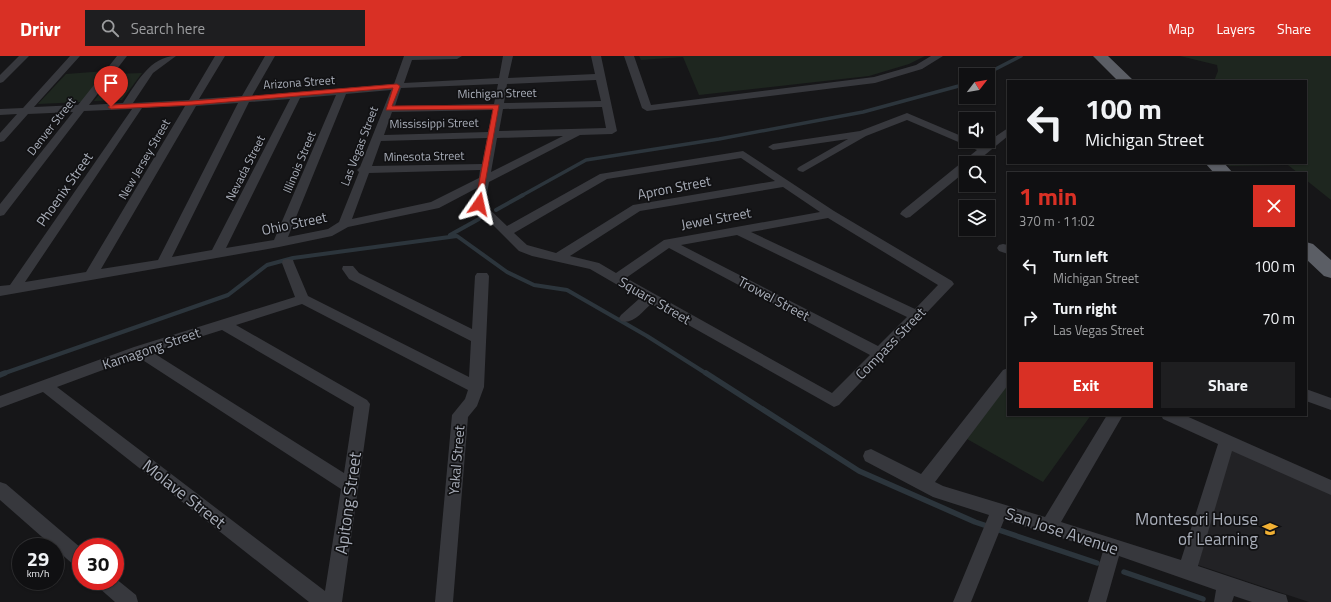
<!DOCTYPE html>
<html lang="en">
<head>
<meta charset="utf-8">
<style>
  :root { --surface:#101012; --page:#1e1e20; --text:#f1f3f6; --muted:#9c9d9f; --line:#303032; --accent:#d93025 }
  body { margin:0; font-family:"Titillium Web",sans-serif; background:var(--page); color:var(--text); height:100vh; display:flex; flex-direction:column; font-size:15px; white-space:nowrap }
  * { box-sizing:border-box; margin:0 }
  p { font-size:13px; color:var(--muted) }
  .icon { flex:none; width:22px; height:22px; fill:none; stroke:currentColor; stroke-width:2; stroke-linecap:round; stroke-linejoin:round }
  .map { position:relative; flex:1; overflow:hidden }
  .panel { position:absolute; left:1007px; top:116px; width:300px; height:244px; display:flex; flex-direction:column; background:var(--surface); border-radius:0px; box-shadow:0 1px 3px #0004,0 0 0 1px var(--line) }
  .panel>* { flex:none }
  .top-card { position:absolute; left:1007px; top:24px; width:300px; height:84px; border-radius:0px; box-shadow:0 1px 3px #0004,0 0 0 1px var(--line); background:#101012; color:var(--text); overflow:hidden }
  .needle { width:26px; rotate:59deg }
  .buttons { position:absolute; left:959px; top:12px; display:grid; gap:8px }
  .buttons a { display:grid; place-items:center; width:36px; height:36px; border-radius:0px; background:var(--surface); box-shadow:0 1px 3px #0004,0 0 0 1px var(--line); font-size:20px }
  .speed { position:absolute; left:12px; top:482px; display:flex; gap:8px; font-size:20px; font-weight:700; text-align:center }
  .speed>* { display:grid; place-content:center; width:52px; height:52px; border-radius:50%; background:var(--surface); box-shadow:0 1px 3px #0004,0 0 0 1px var(--line); line-height:1 }
  .speed small { font-size:10px; font-weight:400 }
  .speed .limit { border:6px solid #d22; background:#fff; color:#111 }
  .pin { position:absolute; display:grid; place-items:center; width:34px; height:34px; color:#fff; margin:-41px -17px; border-radius:50% 50% 50% 0; rotate:-45deg; box-shadow:0 0 4px #0007 }
  .pin .icon { rotate:45deg }
  .me { position:absolute; width:44px; margin:-22px; rotate:11deg; stroke-linejoin:round; filter:drop-shadow(0 0 3px #0008) }
  .turn { display:flex; align-items:center; gap:14px; height:84px; padding:0 12px; font-size:18px }
  .turn .icon { width:52px; height:52px; stroke-width:2.5 }
  .turn b { display:block; font-size:28px; line-height:34px }
  .round { display:grid; place-items:center; flex:none; width:42px; height:42px; border-radius:0px; background:var(--page) }
  .head { display:flex; align-items:center; justify-content:space-between; height:68px; padding:0 12px }
  h1 { font-size:24px; font-weight:700; line-height:30px; color:var(--accent) }
  .action { display:flex; gap:8px; margin-top:auto; padding:8px 12px }
  .action a { flex:1; height:46px; border-radius:0px; background:var(--accent); color:#fff; font-size:16px; font-weight:700; line-height:46px; text-align:center }
  .action a+a { background:var(--page); color:var(--text) }
  ul { padding:0; list-style:none }
  li { display:flex; align-items:center; gap:12px; height:52px; padding:0 12px }
  li div { flex:1 }
  li b { display:block; font-size:15px }
  li em { font-style:normal }
  header { display:flex; align-items:center; gap:24px; box-sizing:border-box; height:56px; padding:0 20px; background:var(--accent); color:#fff }
  header strong { font-size:19px }
  nav { display:flex; gap:22px; margin-inline-start:auto; font-size:14px }
  .search { width:280px; height:36px; background:var(--page); display:flex; align-items:center; gap:10px; box-sizing:border-box; padding:0 14px; border-radius:0px; color:var(--muted); font-size:15px }
  .map>svg:first-child { display:block }
  .built { fill:#222225 }
  .green { fill:#1e261f }
  .lines { fill:none; stroke-linecap:round; stroke-linejoin:round }
  .stream-far2 { stroke:#2c353c; stroke-width:3.5 }
  .stream-far1 { stroke:#2c353c; stroke-width:4 }
  .stream { stroke:#2c353c; stroke-width:5.5 }
  .minor { fill:#37383d; fill-rule:evenodd }
  .trunk { fill:#5b5e65; fill-rule:evenodd }
  .route { fill:#d93025; stroke:#8d1f18 }
  .labels { text-anchor:middle; dominant-baseline:central; stroke-width:3.5; stroke-linejoin:round; paint-order:stroke }
  .far-street-label { font-size:12px; fill:#a8adb8; stroke:#111113 }
  .street-label { font-size:14px; fill:#a8adb8; stroke:#111113 }
  .near-street-label { font-size:17px; fill:#a8adb8; stroke:#111113 }
  .near-poi-label { font-size:17px; fill:#a8adb8; stroke:#111113; text-anchor:end }
</style>
</head>
<body>
<header>
<strong>Drivr</strong>
<div class="search"><svg class="icon" aria-label="search" viewBox="0 0 24 24"><circle cx="10" cy="10" r="6"/><path d="M15 15l6 6"/></svg>Search here</div>
<nav><a>Map</a><a>Layers</a><a>Share</a></nav>
</header>
<div class="map">
<svg width="1331" height="546" viewBox="0 0 1331 546">
  <rect width="100%" height="100%" fill="#161618"/>
  <path class="built" d="M 1231,394 L 1331,436 L 1331,546 L 1309,546 L 1198,509 Z"/>
  <path class="green" d="M 639,0 L 925,0 L 909,8 L 869,20 L 699,39 L 683,1 L 641,4 Z
    M 1180,0 L 1331,0 L 1331,144 L 1306,124 L 1306,117 L 1298,117 L 1288,109 L 1229,110 L 1226,107 L 1306,107 L 1306,25 L 1214,25 L 1218,15 L 1217,9 Z
    M 106,15 L 82,46 L 38,48 L 66,18 Z
    M 142,17 L 122,44 L 94,45 L 115,18 Z
    M 1008,327 L 1008,359 L 1091,359 L 1043,426 L 967,383 Z"/>
  <g class="lines">
    <path class="stream-far2" d="M 984,19 L 1021,0
      M 521,140 L 586,104 L 719,83 L 863,56 L 966,28"/>
    <path class="stream-far1" d="M 496,154 L 523,139
      M 450,179 L 479,163
      M 2,318 L 228,239 L 267,209 L 293,202 L 457,180 L 507,216 L 534,229 L 567,234 L 647,280 L 707,318"/>
    <path class="stream" d="M 706,317 L 859,415 L 975,466 L 1097,507
      M 0,319 L 5,317
      M 1124,516 L 1203,543"/>
    <path class="minor" d="M 19,0 L 29,0 L 3,26 L 0,27 L 0,19 Z
      M 70,0 L 80,0 L 34,51 L 78,49 L 117,0 L 127,0 L 89,49 L 123,47 C 136,28 150,0 176,0 L 153,17 L 133,47 L 189,44 L 215,0 L 225,0 L 199,43 L 242,40 L 265,0 L 275,0 L 252,40 L 394,28 L 404,0 L 462,0 L 457,3 L 412,4 L 404,27 L 499,22 L 503,0 L 513,0 L 508,22 L 595,18 L 591,0 L 601,0 L 617,75 L 612,78 L 580,79 L 489,126 L 485,149 L 507,170 L 600,118 L 743,95 L 834,155 L 952,225 L 954,228 L 839,349 L 834,351 L 651,248 C 643,255 633,269 621,265 L 619,262 L 621,259 L 640,242 L 590,213 L 532,200 L 519,195 L 473,149 L 477,132 L 439,152 L 348,171 L 332,180 L 279,191 L 0,240 L 0,230 L 10,229 L 132,53 L 84,55 L 4,159 L 0,160 L 0,148 L 73,56 L 28,58 L 4,85 L 0,86 L 0,77 L 17,58 L 0,59 L 0,53 L 23,52 ZM 596,24 L 601,45 L 504,47 L 507,28 ZM 498,28 L 494,48 L 395,50 L 401,32 ZM 391,34 L 360,111 L 357,114 L 359,116 L 339,166 L 328,173 L 288,181 L 346,38 ZM 336,39 L 274,184 L 226,192 L 300,42 ZM 290,43 L 212,194 L 172,201 L 249,46 ZM 238,47 L 158,204 L 101,213 L 196,50 ZM 185,50 L 86,216 L 25,226 L 142,52 ZM 602,51 L 606,72 L 499,75 L 503,53 ZM 493,54 L 488,76 L 384,79 L 392,56 ZM 563,80 L 491,116 L 497,82 ZM 487,82 L 482,108 L 372,110 L 381,85 ZM 741,102 L 775,125 L 633,149 L 556,197 L 527,189 L 514,177 L 607,123 ZM 480,114 L 479,122 L 431,146 L 352,163 L 369,117 ZM 783,131 L 820,156 L 664,184 L 616,217 L 599,207 L 570,200 L 640,155 ZM 828,162 L 938,229 L 915,253 L 751,176 ZM 737,179 L 907,261 L 878,290 L 681,189 ZM 669,192 L 870,299 L 832,337 L 626,222 Z
      M 624,0 L 634,0 L 651,49 L 874,21 L 916,9 L 931,0 L 943,0 L 922,13 L 875,27 L 647,55 L 642,52 Z
      M 907,57 L 966,82 L 966,85 L 973,85 L 983,89 L 1008,72 L 1008,80 L 975,107 L 966,107 L 966,115 L 910,161 L 906,162 L 900,158 L 902,155 L 977,94 L 907,64 L 866,80 L 803,116 L 799,115 L 797,113 L 799,111 L 848,83 L 773,94 L 768,91 L 773,88 L 860,75 Z
      M 1003,188 L 1008,189 L 1008,198 L 999,195 L 997,192 L 999,189 Z
      M 288,203 L 293,204 L 294,207 L 308,240 L 469,321 L 471,285 L 349,223 L 342,213 L 343,210 L 353,210 L 359,217 L 472,273 L 475,220 L 477,217 L 487,217 L 489,220 L 484,331 L 477,350 L 468,361 L 453,546 L 435,546 L 452,359 L 465,343 L 468,334 L 302,248 L 236,269 L 367,344 L 370,348 L 342,546 L 309,546 L 43,336 L 0,352 L 0,340 L 134,291 L 295,241 L 282,207 L 283,204 ZM 222,274 L 354,351 L 344,417 L 152,296 ZM 138,301 L 341,433 L 325,535 L 57,331 Z
      M 1008,312 L 1008,329 L 935,426 L 943,430 L 1045,461 L 1107,359 L 1123,359 L 1061,466 L 1181,504 L 1218,388 L 1163,363 L 1161,359 L 1184,359 L 1331,424 L 1331,439 L 1232,395 L 1198,510 L 1279,537 L 1286,539 L 1288,546 L 1252,546 L 1234,540 L 1232,546 L 1214,546 L 1216,534 L 1119,500 L 1106,546 L 1088,546 L 1103,495 L 1004,464 L 971,546 L 953,546 L 989,459 L 933,441 L 865,405 L 863,400 L 865,395 L 871,393 L 921,418 L 1003,314 Z
      M 1306,333 L 1331,342 L 1331,354 L 1306,345 Z
      M 0,426 L 6,428 L 81,492 L 81,513 L 75,510 L 0,444 Z
      M 115,522 L 136,539 L 138,546 L 115,546 L 98,531 L 96,525 L 115,525 Z"/>
    <path class="trunk" d="M 1093,0 L 1108,0 L 1134,25 L 1118,25 Z
      M 1205,107 L 1224,107 L 1233,117 L 1214,117 Z
      M 1306,186 L 1313,188 L 1331,204 L 1331,222 L 1324,220 L 1306,203 Z"/>
  </g>
  <path class="route" d="M 397,28 L 400,30 L 392,50 L 499,49 L 481,150 L 475,148 L 493,53 L 386,54 L 393,32 L 192,49 L 111,53 L 108,51 L 111,49 L 192,45 Z"/>
  <defs>
    <g id="school-bare" transform="scale(1.2)"><path d="M0-5L7-2L0 1L-7-2ZM-4 1L0 2.5L4 1V4Q0 6-4 4Z" fill="#f2b134" stroke="#111113" stroke-width="2.5" paint-order="stroke"/></g>
  </defs>
  <g fill-rule="evenodd">
    <use href="#school-bare" x="1270" y="473"/>
  </g>
  <g class="labels">
    <g class="far-street-label">
      <text transform="translate(299 26) rotate(-4)">Arizona Street</text>
      <text transform="translate(497 37) rotate(-1)">Michigan Street</text>
      <text transform="translate(434 67) rotate(-1)">Mississippi Street</text>
      <text transform="translate(51 70) rotate(-52)">Denver Street</text>
      <text transform="translate(359 90) rotate(-69)">Las Vegas Street</text>
      <text transform="translate(424 100) rotate(-1)">Minesota Street</text>
      <text transform="translate(144 103) rotate(-60)">New Jersey Street</text>
      <text transform="translate(299 106) rotate(-67)">Illinois Street</text>
      <text transform="translate(245 112) rotate(-63)">Nevada Street</text>
    </g>
    <g class="street-label">
      <text transform="translate(674 131) rotate(-11)">Apron Street</text>
      <text transform="translate(64 133) rotate(-55)">Phoenix Street</text>
      <text transform="translate(716 162) rotate(-10)">Jewel Street</text>
      <text transform="translate(294 167) rotate(-12)">Ohio Street</text>
      <text transform="translate(774 242) rotate(28)">Trowel Street</text>
      <text transform="translate(655 244) rotate(30)">Square Street</text>
      <text transform="translate(890 287) rotate(-46)">Compass Street</text>
      <text transform="translate(151 292) rotate(-19)">Kamagong Street</text>
      <text transform="translate(456 404) rotate(-85)">Yakal Street</text>
    </g>
    <g class="near-street-label">
      <text transform="translate(184 438) rotate(38)">Molave Street</text>
      <text transform="translate(348 447) rotate(-82)">Apitong Street</text>
      <text transform="translate(1062 475) rotate(18)">San Jose Avenue</text>
    </g>
    <g class="near-poi-label">
      <text x="1258" y="463">Montesori House<tspan x="1258" dy="20">of Learning</tspan></text>
    </g>
  </g>
</svg>
<div class="buttons">
<a><svg class="needle" viewBox="-14 -14 28 28"><path d="M0-13l5 13h-10z" fill="#e53935"/><path d="M0 13l5-13h-10z" fill="#9c9d9f"/></svg></a>
<a><svg class="icon" aria-label="sound" viewBox="0 0 24 24"><path d="M4 9h4l5-4v14l-5-4H4zM17 9q2 3 0 6"/></svg></a>
<a><svg class="icon" aria-label="search" viewBox="0 0 24 24"><circle cx="10" cy="10" r="6"/><path d="M15 15l6 6"/></svg></a>
<a><svg class="icon" aria-label="layers" viewBox="0 0 24 24"><path d="M12 4l9 5-9 5-9-5zM3 14l9 5 9-5"/></svg></a>
</div>
<div class="speed"><div>29<small>km/h</small></div><div class="limit">30</div></div>
<div class="pin" style="left:111px;top:51px;background:#d93025"><svg class="icon" aria-label="arrive" viewBox="0 0 24 24"><path d="M6 21V4h12l-3 4 3 4H6"/></svg></div>
<svg class="me" style="left:479px;top:148px" viewBox="-20 -20 40 40"><path d="M0-17L14 15 0 8-14 15z" fill="#d93025" stroke="#fff" stroke-width="4"/></svg>
<div class="top-card">
<div class="turn"><svg class="icon" aria-label="left" viewBox="0 0 24 24"><path d="M17 20v-9H6M10 6l-5 5 5 5"/></svg><div><b>100 m</b>Michigan Street</div></div>
</div>
<section class="panel">
<div class="head"><div><h1>1 min</h1><p>370 m · 11:02</p></div><a class="round" style="background:#d93025;color:#fff"><svg class="icon" aria-label="close" viewBox="0 0 24 24"><path d="M6 6l12 12M18 6L6 18"/></svg></a></div>
<ul>
<li><svg class="icon" aria-label="left" viewBox="0 0 24 24"><path d="M17 20v-9H6M10 6l-5 5 5 5"/></svg><div><b>Turn left</b><p>Michigan Street</p></div><em>100 m</em></li>
<li><svg class="icon" aria-label="right" viewBox="0 0 24 24"><path d="M7 20v-9h11M14 6l5 5-5 5"/></svg><div><b>Turn right</b><p>Las Vegas Street</p></div><em>70 m</em></li>
</ul>
<div class="action"><a>Exit</a><a>Share</a></div>
</section>
</div>
</body>
</html>
